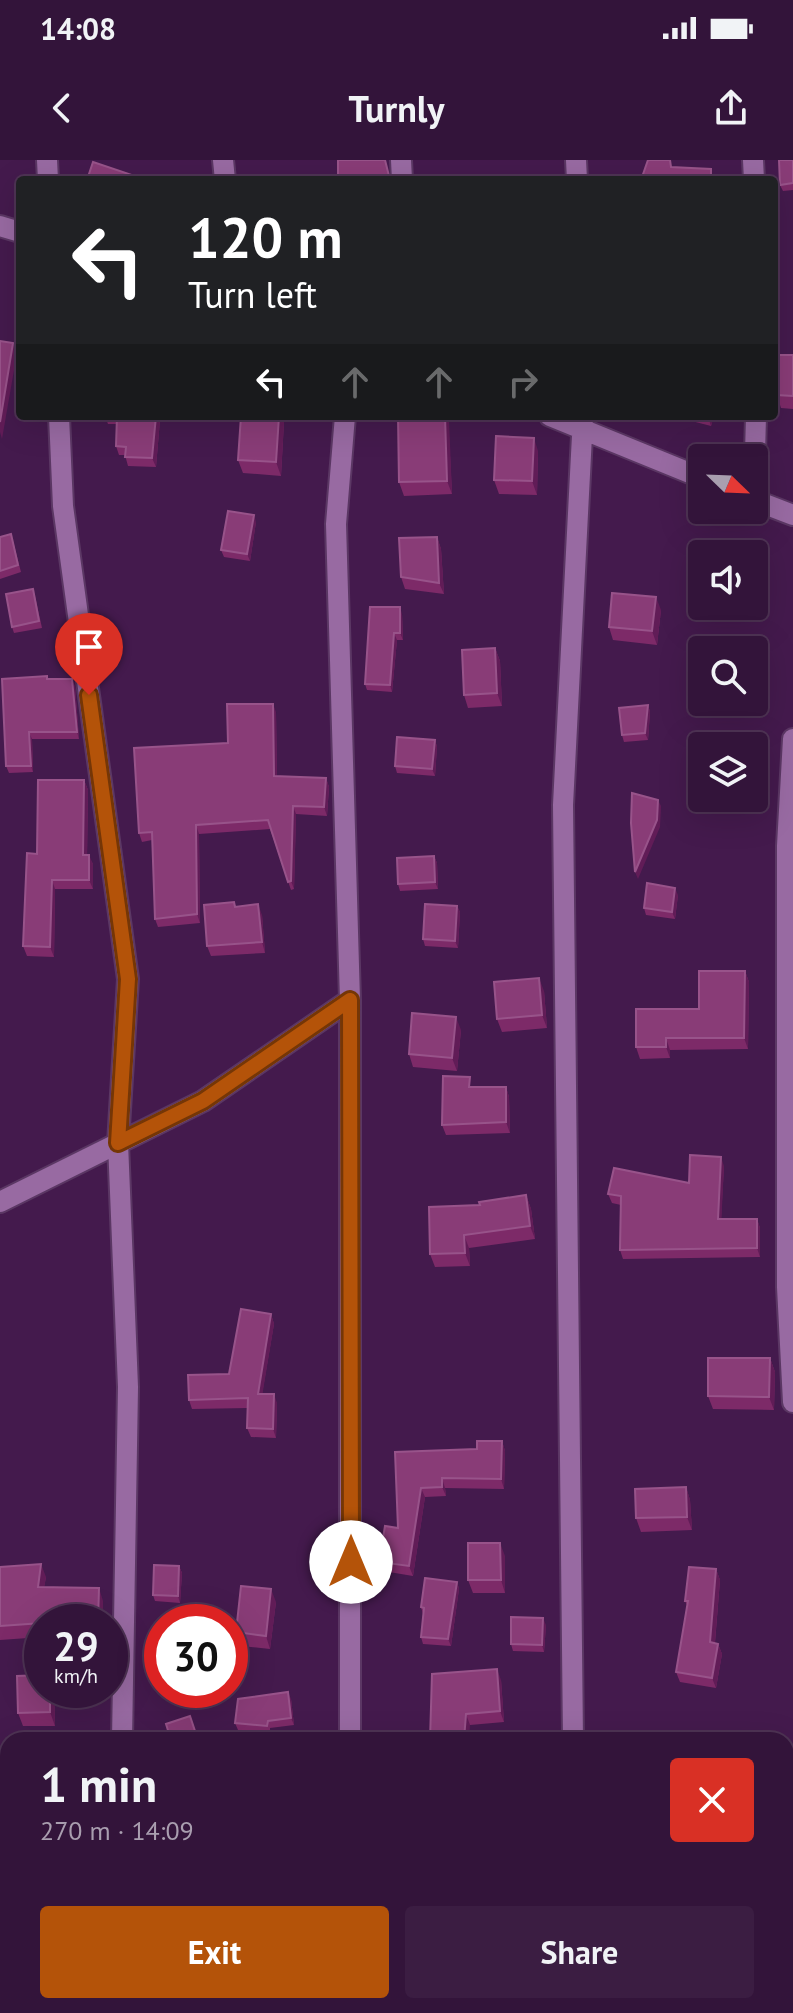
<!DOCTYPE html>
<html lang="en">
<head>
<meta charset="utf-8">
<style>
  :root { --surface:#33143a; --page:#3b1d42; --text:#f1f3f6; --muted:#a99eaf; --line:#4e3354; --accent:#b45309 }
  body { margin:0; font-family:"PT Sans",sans-serif; background:var(--page); color:var(--text); height:100vh; display:flex; flex-direction:column; font-size:30px; white-space:nowrap }
  * { box-sizing:border-box; margin:0 }
  p { font-size:26px; color:var(--muted) }
  .icon { flex:none; width:44px; height:44px; fill:none; stroke:currentColor; stroke-width:2; stroke-linecap:round; stroke-linejoin:round }
  .map { position:relative; flex:1; overflow:hidden }
  .panel { position:absolute; left:0px; top:1572px; width:794px; height:282px; display:flex; flex-direction:column; background:var(--surface); border-radius:24px 24px 0 0; box-shadow:0 8px 32px #0002,0 0 0 2px var(--line) }
  .panel>* { flex:none }
  .guide { position:absolute; left:16px; top:16px; width:762px; height:244px; border-radius:8px; box-shadow:0 8px 32px #0002,0 0 0 2px var(--line); background:#202124; color:#fff; overflow:hidden }
  .needle { width:52px; rotate:113deg }
  .fabs { position:absolute; left:688px; top:284px; display:grid; gap:16px }
  .fabs a { display:grid; place-items:center; width:80px; height:80px; border-radius:8px; background:var(--surface); box-shadow:0 8px 32px #0002,0 0 0 2px var(--line); font-size:40px }
  .speed { position:absolute; left:24px; top:1444px; display:flex; gap:16px; font-size:40px; font-weight:700; text-align:center }
  .speed>* { display:grid; place-content:center; width:104px; height:104px; border-radius:50%; background:var(--surface); box-shadow:0 8px 32px #0002,0 0 0 2px var(--line); line-height:1 }
  .speed small { font-size:20px; font-weight:400 }
  .speed .limit { border:12px solid #d22; background:#fff; color:#111 }
  .pin { position:absolute; display:grid; place-items:center; width:68px; height:68px; color:#fff; margin:-82px -34px; border-radius:50% 50% 50% 0; rotate:-45deg; box-shadow:0 0 8px #0007 }
  .pin .icon { rotate:45deg }
  .me { position:absolute; width:88px; margin:-44px; rotate:0deg; stroke-linejoin:round; filter:drop-shadow(0 0 6px #0008) }
  .turn { display:flex; align-items:center; gap:28px; height:168px; padding:0 40px; font-size:36px }
  .turn .icon { width:104px; height:104px; stroke-width:2.5 }
  .turn b { display:block; font-size:56px; line-height:68px }
  .lanes { display:flex; align-items:center; height:76px; padding:0 40px; background:#0003; justify-content:center; gap:40px; direction:ltr }
  .lanes .off { opacity:.35 }
  .round { display:grid; place-items:center; flex:none; width:84px; height:84px; border-radius:8px; background:var(--page) }
  .head { display:flex; align-items:center; justify-content:space-between; height:136px; padding:0 40px }
  h1 { font-size:48px; font-weight:700; line-height:60px }
  .action { display:flex; gap:16px; margin-top:auto; padding:16px 40px }
  .action a { flex:1; height:92px; border-radius:8px; background:var(--accent); color:#fff; font-size:32px; font-weight:700; line-height:92px; text-align:center }
  .action a+a { background:var(--page); color:var(--text) }
  .status { display:flex; justify-content:space-between; align-items:center; height:56px; padding:0 40px; background:var(--surface); direction:ltr }
  .status svg { height:22px; fill:currentColor }
  header { display:flex; justify-content:space-between; align-items:center; height:104px; padding:0 40px; background:var(--surface); font-size:36px; font-weight:700 }
  .map>svg:first-child { display:block }
  .lines { fill:none; stroke-linecap:round; stroke-linejoin:round }
  .minor-casing { stroke:#5b3764; stroke-width:24 }
  .minor { stroke:#986aa2; stroke-width:20 }
  .wall { fill:#7d2a68 }
  .shaded-wall { fill:#611c57 }
  .building { fill:#893c77; stroke:#98538a; stroke-width:2 }
  .route-casing { stroke:#753606; stroke-width:20 }
  .route { stroke:#b45309; stroke-width:14 }
</style>
</head>
<body>
<div class="status"><b>14:08</b><svg viewBox="0 0 49 12"><path d="M0 12V9h3v3zM5 12V6h3v6zM10 12V3h3v9zM15 12V0h3v12zM26 1h20v11H26zM47 4h2v5h-2z"/></svg></div>
<header><svg class="icon" aria-label="back" viewBox="0 0 24 24"><path d="M15 5l-7 7 7 7"/></svg>Turnly<svg class="icon" aria-label="share" viewBox="0 0 24 24"><path d="M12 15V3M7 8l5-5 5 5M5 13v7h14v-7"/></svg></header>
<div class="map">
<svg width="793" height="1853" viewBox="0 0 793 1853">
  <rect width="100%" height="100%" fill="#441a4d"/>
  <g class="lines">
    <g class="minor-casing">
      <path id="minor" d="M 47,0 L 48,20
        M 223,0 L 225,20
        M 401,0 L 402,20
        M 576,0 L 577,20
        M 753,0 L 754,20
        M 0,66 L 20,72
        M 59,256 L 63,346 L 128,819 L 118,983 L 128,1227 L 122,1580
        M 345,256 L 336,364 L 350,840 L 350,1580
        M 550,256 L 702,318
        M 754,332 L 756,256
        M 754,340 L 793,355
        M 793,579 L 787,686 L 787,1127 L 793,1242
        M 0,1042 L 203,941 L 350,840
        M 573,1580 L 563,645 L 583,256
        M 793,1617 L 793,1736
        M 123,1846 L 123,1853
        M 576,1846 L 576,1853
        M 349,1853 L 349,1846"/>
    </g>
    <use href="#minor" class="minor"/>
  </g>
  <path class="wall" d="M 793,0 L 793,30 L 783,31 L 780,25 Z
    M 793,195 L 793,249 L 781,248 L 777,235 Z
    M 105,256 L 182,256 L 164,258 L 160,260 L 156,307 L 128,306 L 125,295 L 119,295 L 116,286 L 117,264 L 108,264 Z
    M 241,256 L 282,256 L 284,262 L 281,316 L 243,313 L 238,300 Z
    M 398,256 L 448,256 L 452,334 L 404,336 L 399,322 Z
    M 679,256 L 714,256 L 711,266 L 680,258 Z
    M 538,291 L 537,335 L 499,334 L 494,320 Z
    M 256,362 L 250,401 L 224,397 L 221,390 Z
    M 0,377 L 13,381 L 21,412 L 0,419 Z
    M 437,377 L 441,389 L 444,434 L 405,429 L 401,417 Z
    M 35,436 L 42,468 L 14,473 L 12,467 Z
    M 661,450 L 657,485 L 613,480 L 609,467 Z
    M 402,454 L 403,480 L 397,480 L 392,532 L 367,530 L 365,524 Z
    M 495,488 L 500,501 L 502,546 L 468,548 L 464,535 Z
    M 48,519 L 75,526 L 79,579 L 32,579 L 33,612 L 9,613 L 6,606 Z
    M 648,545 L 650,552 L 648,580 L 624,582 L 622,575 Z
    M 276,552 L 277,617 L 326,618 L 329,627 L 327,656 L 296,654 L 294,729 L 291,730 L 270,669 L 199,674 L 200,763 L 158,767 L 155,759 L 152,680 L 142,682 L 139,673 L 228,583 Z
    M 435,580 L 437,587 L 435,616 L 397,613 L 395,606 Z
    M 84,620 L 88,630 L 87,695 L 93,704 L 93,729 L 55,729 L 54,797 L 27,796 L 23,786 L 37,694 Z
    M 434,696 L 437,703 L 438,729 L 400,731 L 398,724 Z
    M 678,735 L 675,759 L 646,755 L 644,748 Z
    M 234,742 L 236,747 L 262,755 L 265,793 L 211,796 L 207,786 Z
    M 457,746 L 460,752 L 458,788 L 425,786 L 423,779 Z
    M 745,811 L 749,822 L 748,889 L 670,890 L 670,898 L 640,899 L 636,887 L 699,849 Z
    M 544,831 L 547,868 L 502,872 L 497,859 Z
    M 461,870 L 457,911 L 413,907 L 409,894 Z
    M 473,927 L 506,927 L 509,937 L 510,973 L 446,975 L 442,965 Z
    M 724,1006 L 721,1059 L 757,1059 L 760,1068 L 760,1097 L 623,1099 L 620,1090 L 621,1045 L 612,1043 L 608,1034 L 689,1023 Z
    M 526,1035 L 531,1049 L 535,1079 L 469,1088 L 470,1106 L 435,1107 L 430,1094 L 480,1045 Z
    M 271,1154 L 274,1164 L 262,1234 L 277,1243 L 276,1278 L 251,1277 L 247,1268 L 248,1248 L 192,1249 L 189,1240 L 229,1214 Z
    M 770,1198 L 775,1212 L 774,1250 L 713,1249 L 708,1236 Z
    M 502,1281 L 505,1291 L 504,1329 L 445,1328 L 446,1336 L 425,1337 L 413,1416 L 383,1411 L 379,1402 L 398,1368 L 395,1292 L 477,1289 Z
    M 686,1327 L 690,1340 L 692,1370 L 641,1372 L 636,1358 Z
    M 505,1396 L 505,1433 L 473,1433 L 468,1420 Z
    M 179,1406 L 182,1413 L 180,1443 L 155,1441 L 153,1435 Z
    M 0,1407 L 46,1417 L 44,1427 L 103,1441 L 42,1462 L 42,1477 L 0,1480 Z
    M 716,1409 L 720,1420 L 715,1483 L 718,1484 L 722,1494 L 716,1528 L 680,1522 L 676,1512 L 687,1445 L 685,1441 Z
    M 457,1422 L 459,1429 L 451,1486 L 423,1484 L 421,1477 L 423,1454 L 421,1447 Z
    M 276,1442 L 270,1489 L 241,1486 L 236,1472 Z
    M 546,1465 L 544,1492 L 513,1491 L 511,1484 Z
    M 501,1520 L 504,1562 L 470,1565 L 430,1580 Z
    M 42,1530 L 54,1530 L 55,1566 L 23,1566 L 18,1553 Z
    M 291,1539 L 294,1565 L 270,1568 L 270,1573 L 238,1570 L 235,1563 Z
    M 8,1682 L 8,1720 L 0,1720 L 0,1683 Z"/>
  <path class="shaded-wall" d="M 13,183 L 17,193 L 2,279 L 0,272 L 0,262 Z
    M 156,256 L 158,256 L 160,260 L 156,307 L 152,298 Z
    M 279,256 L 282,256 L 284,262 L 281,316 L 276,302 Z
    M 445,256 L 448,256 L 449,259 L 452,334 L 447,321 Z
    M 710,256 L 714,256 L 711,266 L 709,260 Z
    M 534,278 L 538,291 L 537,335 L 532,321 Z
    M 254,355 L 256,362 L 250,401 L 247,394 Z
    M 437,377 L 441,389 L 444,434 L 439,423 Z
    M 656,437 L 661,450 L 657,485 L 652,471 Z
    M 400,447 L 402,454 L 403,480 L 400,473 Z
    M 394,473 L 397,480 L 392,532 L 390,525 Z
    M 495,488 L 500,501 L 502,546 L 497,533 Z
    M 72,519 L 75,526 L 79,579 L 77,572 Z
    M 273,544 L 276,552 L 277,625 L 274,616 Z
    M 648,545 L 650,552 L 648,580 L 645,573 Z
    M 29,572 L 32,579 L 33,612 L 31,606 Z
    M 435,580 L 437,587 L 435,616 L 432,609 Z
    M 326,618 L 329,627 L 327,656 L 324,647 Z
    M 84,620 L 88,630 L 87,704 L 83,695 Z
    M 658,640 L 661,646 L 660,667 L 638,719 L 635,712 Z
    M 293,646 L 296,654 L 294,729 L 291,721 Z
    M 196,665 L 199,674 L 200,763 L 197,754 Z
    M 89,695 L 93,704 L 93,729 L 89,720 Z
    M 434,696 L 437,703 L 438,729 L 435,722 Z
    M 52,720 L 55,729 L 54,797 L 50,787 Z
    M 675,728 L 678,735 L 675,759 L 672,752 Z
    M 258,744 L 262,755 L 265,793 L 262,782 Z
    M 457,746 L 460,752 L 458,788 L 455,781 Z
    M 745,811 L 749,822 L 748,889 L 744,878 Z
    M 539,818 L 544,831 L 547,868 L 542,855 Z
    M 456,857 L 461,870 L 457,911 L 452,898 Z
    M 666,878 L 670,890 L 670,898 L 666,887 Z
    M 506,927 L 509,937 L 510,973 L 506,962 Z
    M 721,997 L 724,1006 L 721,1068 L 718,1059 Z
    M 526,1035 L 531,1049 L 535,1079 L 530,1066 Z
    M 757,1059 L 760,1068 L 760,1097 L 757,1088 Z
    M 464,1075 L 469,1088 L 470,1106 L 465,1093 Z
    M 271,1154 L 274,1164 L 261,1243 L 258,1234 Z
    M 770,1198 L 775,1212 L 774,1250 L 769,1237 Z
    M 274,1234 L 277,1243 L 276,1278 L 273,1269 Z
    M 502,1281 L 505,1291 L 504,1329 L 501,1319 Z
    M 442,1318 L 445,1328 L 446,1336 L 442,1327 Z
    M 686,1327 L 690,1340 L 692,1370 L 687,1357 Z
    M 421,1328 L 425,1337 L 413,1416 L 409,1406 Z
    M 500,1383 L 505,1396 L 505,1433 L 501,1420 Z
    M 41,1404 L 46,1417 L 42,1440 L 38,1427 Z
    M 179,1406 L 182,1413 L 180,1443 L 178,1436 Z
    M 716,1409 L 720,1420 L 714,1493 L 710,1482 Z
    M 457,1422 L 459,1429 L 451,1486 L 448,1479 Z
    M 99,1428 L 103,1441 L 103,1462 L 98,1462 Z
    M 271,1429 L 276,1442 L 270,1489 L 266,1476 Z
    M 543,1458 L 546,1465 L 544,1492 L 542,1485 Z
    M 718,1484 L 722,1494 L 716,1528 L 712,1518 Z
    M 497,1509 L 501,1520 L 504,1562 L 500,1551 Z
    M 50,1530 L 54,1530 L 55,1566 L 50,1552 Z
    M 288,1532 L 291,1539 L 294,1565 L 291,1558 Z
    M 466,1554 L 470,1565 L 469,1580 L 464,1580 Z
    M 422,1846 L 427,1846 L 427,1853 L 423,1853 Z"/>
  <path class="building" d="M 338,0 L 385,0 L 390,20 L 338,20 Z
    M 648,0 L 670,0 L 671,7 L 711,9 L 711,20 L 641,20 Z
    M 779,0 L 793,0 L 793,23 L 780,25 Z
    M 93,2 L 132,15 L 130,20 L 87,20 Z
    M 0,181 L 13,183 L 0,262 Z
    M 778,195 L 793,195 L 793,236 L 777,235 Z
    M 117,256 L 156,256 L 152,298 L 125,297 L 126,287 L 116,286 Z
    M 241,256 L 279,256 L 276,302 L 238,300 Z
    M 398,256 L 445,256 L 447,321 L 399,322 Z
    M 696,256 L 710,256 L 709,260 Z
    M 496,276 L 534,278 L 532,321 L 494,320 Z
    M 228,351 L 254,355 L 247,394 L 221,390 Z
    M 11,374 L 18,405 L 0,411 L 0,377 Z
    M 437,377 L 439,423 L 401,417 L 399,378 Z
    M 33,429 L 39,461 L 12,467 L 6,434 Z
    M 612,433 L 656,437 L 652,471 L 609,467 Z
    M 370,447 L 400,447 L 400,473 L 394,473 L 390,525 L 365,524 Z
    M 495,488 L 497,533 L 464,535 L 462,490 Z
    M 47,516 L 47,519 L 72,519 L 77,572 L 29,572 L 31,606 L 6,606 L 2,519 Z
    M 227,544 L 273,544 L 274,616 L 326,618 L 324,647 L 293,646 L 291,721 L 288,722 L 268,660 L 196,665 L 197,754 L 155,759 L 152,672 L 139,673 L 134,588 L 228,583 Z
    M 648,545 L 645,573 L 622,575 L 619,548 Z
    M 397,577 L 435,580 L 432,609 L 395,606 Z
    M 38,620 L 84,620 L 83,695 L 89,695 L 89,720 L 52,720 L 50,787 L 23,786 L 27,693 L 37,694 Z
    M 632,633 L 658,640 L 657,660 L 635,712 L 631,663 Z
    M 434,696 L 435,722 L 398,724 L 397,698 Z
    M 647,723 L 675,728 L 672,752 L 644,748 Z
    M 234,742 L 235,747 L 258,744 L 262,782 L 207,786 L 204,745 Z
    M 425,744 L 457,746 L 455,781 L 423,779 Z
    M 699,811 L 745,811 L 744,878 L 666,878 L 666,887 L 636,887 L 636,849 L 699,849 Z
    M 539,818 L 542,855 L 497,859 L 494,822 Z
    M 412,853 L 456,857 L 452,898 L 409,894 Z
    M 443,916 L 470,917 L 469,927 L 506,927 L 506,962 L 442,965 Z
    M 690,995 L 721,997 L 718,1059 L 757,1059 L 757,1088 L 620,1090 L 621,1036 L 608,1034 L 614,1008 L 689,1023 Z
    M 526,1035 L 530,1066 L 464,1075 L 465,1093 L 430,1094 L 429,1047 L 480,1045 L 479,1042 Z
    M 241,1149 L 271,1154 L 258,1234 L 274,1234 L 273,1269 L 247,1268 L 248,1238 L 189,1240 L 188,1215 L 229,1214 Z
    M 708,1198 L 770,1198 L 769,1237 L 708,1236 Z
    M 477,1281 L 502,1281 L 501,1319 L 442,1318 L 442,1327 L 421,1328 L 409,1406 L 379,1402 L 385,1366 L 398,1368 L 395,1292 L 477,1289 Z
    M 686,1327 L 687,1357 L 636,1358 L 635,1329 Z
    M 468,1383 L 500,1383 L 501,1420 L 468,1420 Z
    M 41,1404 L 38,1427 L 99,1428 L 98,1462 L 42,1462 L 42,1463 L 0,1466 L 0,1407 Z
    M 154,1405 L 179,1406 L 178,1436 L 153,1435 Z
    M 689,1407 L 716,1409 L 710,1482 L 718,1484 L 712,1518 L 676,1512 L 688,1441 L 685,1441 Z
    M 425,1418 L 457,1422 L 448,1479 L 421,1477 L 424,1448 L 421,1447 Z
    M 241,1426 L 271,1429 L 266,1476 L 236,1472 Z
    M 511,1457 L 543,1458 L 542,1485 L 511,1484 Z
    M 497,1509 L 500,1551 L 466,1554 L 464,1580 L 430,1580 L 432,1514 Z
    M 42,1515 L 42,1530 L 50,1530 L 50,1552 L 18,1553 L 17,1516 Z
    M 288,1532 L 291,1558 L 268,1561 L 267,1566 L 235,1563 L 238,1539 Z
    M 190,1556 L 198,1580 L 171,1580 L 166,1564 Z
    M 8,1682 L 8,1713 L 0,1713 L 0,1683 Z
    M 383,1846 L 422,1846 L 423,1853 L 383,1853 Z"/>
  <g class="lines">
    <g class="route-casing">
      <path id="route" d="M 89,535 L 128,819 L 118,983 L 203,941 L 350,840 L 351,1402"/>
    </g>
    <use href="#route" class="route"/>
  </g>
</svg>
<div class="fabs">
<a><svg class="needle" viewBox="-14 -14 28 28"><path d="M0-13l5 13h-10z" fill="#e53935"/><path d="M0 13l5-13h-10z" fill="#a99eaf"/></svg></a>
<a><svg class="icon" aria-label="sound" viewBox="0 0 24 24"><path d="M4 9h4l5-4v14l-5-4H4zM17 9q2 3 0 6"/></svg></a>
<a><svg class="icon" aria-label="search" viewBox="0 0 24 24"><circle cx="10" cy="10" r="6"/><path d="M15 15l6 6"/></svg></a>
<a><svg class="icon" aria-label="layers" viewBox="0 0 24 24"><path d="M12 4l9 5-9 5-9-5zM3 14l9 5 9-5"/></svg></a>
</div>
<div class="speed"><div>29<small>km/h</small></div><div class="limit">30</div></div>
<div class="pin" style="left:89px;top:535px;background:#d93025"><svg class="icon" aria-label="arrive" viewBox="0 0 24 24"><path d="M6 21V4h12l-3 4 3 4H6"/></svg></div>
<svg class="me" style="left:351px;top:1402px" viewBox="-20 -20 40 40"><circle r="19" fill="#fff"/><path d="M0-13L10 11 0 6-10 11z" fill="#b45309"/></svg>
<div class="guide">
<div class="turn"><svg class="icon" aria-label="left" viewBox="0 0 24 24"><path d="M17 20v-9H6M10 6l-5 5 5 5"/></svg><div><b>120 m</b>Turn left</div></div>
<div class="lanes"><svg class="icon" aria-label="left" viewBox="0 0 24 24"><path d="M17 20v-9H6M10 6l-5 5 5 5"/></svg><svg class="icon off" aria-label="ahead" viewBox="0 0 24 24"><path d="M12 20V5M6 11l6-6 6 6"/></svg><svg class="icon off" aria-label="ahead" viewBox="0 0 24 24"><path d="M12 20V5M6 11l6-6 6 6"/></svg><svg class="icon off" aria-label="right" viewBox="0 0 24 24"><path d="M7 20v-9h11M14 6l5 5-5 5"/></svg></div>
</div>
<section class="panel">
<div class="head"><div><h1>1 min</h1><p>270 m · 14:09</p></div><a class="round" style="background:#d93025;color:#fff"><svg class="icon" aria-label="close" viewBox="0 0 24 24"><path d="M6 6l12 12M18 6L6 18"/></svg></a></div>
<div class="action"><a>Exit</a><a>Share</a></div>
</section>
</div>
</body>
</html>
